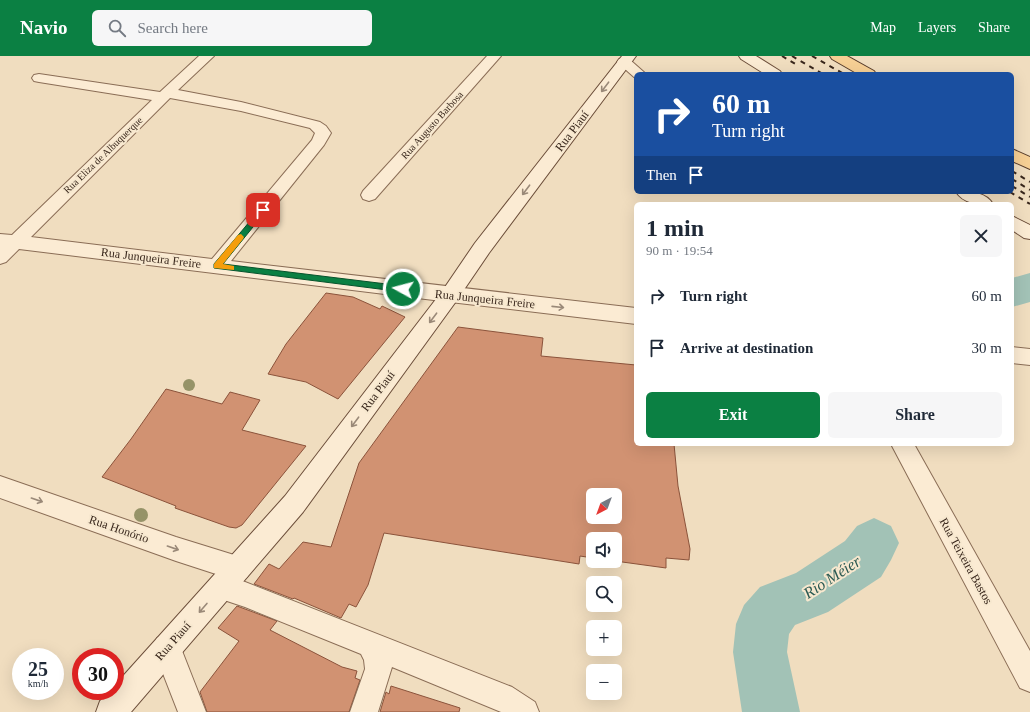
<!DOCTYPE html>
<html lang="en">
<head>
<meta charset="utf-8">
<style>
  :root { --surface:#fff; --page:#f6f6f7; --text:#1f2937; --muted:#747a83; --accent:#0b8043 }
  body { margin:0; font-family:"Times New Roman",serif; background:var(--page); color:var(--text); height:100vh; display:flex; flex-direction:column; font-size:15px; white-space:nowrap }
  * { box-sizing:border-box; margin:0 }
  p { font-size:13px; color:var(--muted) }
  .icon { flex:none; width:22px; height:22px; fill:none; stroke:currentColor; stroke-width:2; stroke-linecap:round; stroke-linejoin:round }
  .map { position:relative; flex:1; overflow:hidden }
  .panel { position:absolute; left:634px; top:146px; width:380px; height:244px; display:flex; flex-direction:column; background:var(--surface); border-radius:6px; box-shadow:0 4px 16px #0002 }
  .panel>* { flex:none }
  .hud { position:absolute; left:634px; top:16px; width:380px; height:122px; border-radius:6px; box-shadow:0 4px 16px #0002; background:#1a4fa0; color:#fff; overflow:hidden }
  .needle { width:26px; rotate:221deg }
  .fabs { position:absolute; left:586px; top:432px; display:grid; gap:8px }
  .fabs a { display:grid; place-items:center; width:36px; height:36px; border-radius:6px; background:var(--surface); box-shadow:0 4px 16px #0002; font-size:20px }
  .speed { position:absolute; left:12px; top:592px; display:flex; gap:8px; font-size:20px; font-weight:700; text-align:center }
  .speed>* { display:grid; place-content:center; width:52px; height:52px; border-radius:50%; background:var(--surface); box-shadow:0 4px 16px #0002; line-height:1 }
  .speed small { font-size:10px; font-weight:400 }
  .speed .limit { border:6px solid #d22; background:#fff; color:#111 }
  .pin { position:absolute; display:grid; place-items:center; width:34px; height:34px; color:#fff; margin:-17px; border-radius:8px; box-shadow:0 2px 6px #0006 }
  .me { position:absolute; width:44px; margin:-22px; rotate:277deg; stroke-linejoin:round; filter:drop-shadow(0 0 3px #0008) }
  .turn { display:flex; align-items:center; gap:14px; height:84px; padding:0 12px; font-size:18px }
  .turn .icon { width:52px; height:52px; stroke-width:2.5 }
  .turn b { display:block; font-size:28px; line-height:34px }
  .then { display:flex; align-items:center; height:38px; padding:0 12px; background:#0003; gap:8px; font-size:15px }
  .round { display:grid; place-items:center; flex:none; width:42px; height:42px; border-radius:6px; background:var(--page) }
  .headline { display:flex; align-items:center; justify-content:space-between; height:68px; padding:0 12px }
  h1 { font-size:24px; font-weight:600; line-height:30px }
  .action { display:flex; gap:8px; margin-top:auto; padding:8px 12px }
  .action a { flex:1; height:46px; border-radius:6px; background:var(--accent); color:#fff; font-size:16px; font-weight:600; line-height:46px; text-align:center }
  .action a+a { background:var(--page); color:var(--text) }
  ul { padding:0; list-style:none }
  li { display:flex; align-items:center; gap:12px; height:52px; padding:0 12px }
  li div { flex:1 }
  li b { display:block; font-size:15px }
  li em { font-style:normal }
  header { display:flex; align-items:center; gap:24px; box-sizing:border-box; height:56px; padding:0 20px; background:var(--accent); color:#fff }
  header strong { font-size:19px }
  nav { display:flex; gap:22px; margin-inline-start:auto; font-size:14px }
  .search { width:280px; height:36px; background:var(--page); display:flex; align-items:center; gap:10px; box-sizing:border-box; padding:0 14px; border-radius:6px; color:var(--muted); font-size:15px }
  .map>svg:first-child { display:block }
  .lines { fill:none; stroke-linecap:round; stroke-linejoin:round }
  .river { fill:#a2c2b6; fill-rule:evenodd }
  .building { fill:#d19272; stroke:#8b533b; fill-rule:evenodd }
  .street-casing { stroke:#8a6d56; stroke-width:2 }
  .secondary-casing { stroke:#6c4e3a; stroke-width:2 }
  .primary-casing { stroke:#573c2b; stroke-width:2 }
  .street { fill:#fbebd3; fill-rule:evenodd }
  .secondary { fill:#fbebd3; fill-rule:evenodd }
  .primary { fill:#f6cf94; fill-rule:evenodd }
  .rail { stroke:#39271c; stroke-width:2; stroke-dasharray:5 5; stroke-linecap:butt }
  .tree { fill:#969368 }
  .oneway { stroke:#9a8978 }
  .route { fill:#0b8043; stroke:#07532c }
  .slow { fill:#f59e0b }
  .labels { text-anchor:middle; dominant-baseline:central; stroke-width:4; stroke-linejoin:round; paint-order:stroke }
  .far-street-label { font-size:10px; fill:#39271c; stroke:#f7e8cf }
  .street-label { font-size:12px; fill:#39271c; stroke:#f7e8cf }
  .near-water-label { font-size:16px; font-style:italic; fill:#2a5952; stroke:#f7e8cf }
</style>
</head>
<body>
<header>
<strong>Navio</strong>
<div class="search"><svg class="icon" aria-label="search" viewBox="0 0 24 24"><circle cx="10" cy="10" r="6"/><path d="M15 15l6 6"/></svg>Search here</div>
<nav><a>Map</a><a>Layers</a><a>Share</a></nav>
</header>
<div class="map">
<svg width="1030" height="656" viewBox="0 0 1030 656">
  <rect width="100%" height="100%" fill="#f0ddbf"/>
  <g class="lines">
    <path class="river" d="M 1030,217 L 1030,246 L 1012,251 L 1012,222 Z
      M 874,462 L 891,470 L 899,487 L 891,504 L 881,521 L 828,556 L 795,569 L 789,578 L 787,596 L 800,656 L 742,656 L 733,596 L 736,568 L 744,549 L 760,531 L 796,517 L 845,485 L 857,470 Z"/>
  </g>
  <path class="building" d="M 326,237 L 353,241 L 380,253 L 382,250 L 405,261 L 338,343 L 306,326 L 268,318 L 286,288 Z
    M 458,271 L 543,282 L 541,300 L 636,309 L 636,388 L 674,388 L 678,430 L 690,493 L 689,504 L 666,502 L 666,512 L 615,505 L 615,483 L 593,483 L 593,502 L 580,500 L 579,508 L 384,477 L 368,529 L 356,551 L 349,548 L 341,562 L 294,542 L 293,543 L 254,528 L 269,508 L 279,513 L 303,486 L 331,491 L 359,407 ZM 593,439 L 615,439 L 615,461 L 593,461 Z
    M 166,333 L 222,348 L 230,336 L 260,344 L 242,374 L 306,390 L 242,469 L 236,472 L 229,471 L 175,452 L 176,450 L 102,421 L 131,383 Z
    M 237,550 L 277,565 L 270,574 L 342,611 L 357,615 L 355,622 L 360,624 L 349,656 L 207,656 L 200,636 L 239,585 L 218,572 Z
    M 391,630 L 460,652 L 459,656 L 380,656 L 386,636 L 389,638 Z"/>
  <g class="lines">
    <g class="street-casing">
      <path id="street" d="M 199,0 L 214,0 L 178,34 L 241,46 L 320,66 L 326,70 L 331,77 L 324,89 L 231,205 L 636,252 L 636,268 L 450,246 L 19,193 L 6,206 L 0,208 L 0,178 L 12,179 L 152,44 L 39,26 L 34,25 L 32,22 L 34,19 L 39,18 L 160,36 ZM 170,42 L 241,55 L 310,72 L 315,77 L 312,84 L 212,203 L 31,181 Z
        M 487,0 L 501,0 L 375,143 L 369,145 L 363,143 L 361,139 L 363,135 Z
        M 624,2 L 629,3 L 646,18 L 636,18 L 636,21 L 634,21 L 617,6 L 619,3 Z
        M 1012,291 L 1030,293 L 1030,309 L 1012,307 Z
        M 891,388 L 914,388 L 1030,595 L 1030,636 L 1020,632 Z
        M 0,420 L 176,481 L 247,503 L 251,512 L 247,521 L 240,524 L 512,631 L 535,646 L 539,656 L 501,656 L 392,611 L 378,656 L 350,656 L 365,613 L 364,604 L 361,598 L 245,551 L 212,540 L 208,531 L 212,522 L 219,519 L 176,505 L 0,442 Z
        M 167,578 L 177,582 L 206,656 L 178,656 L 153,592 L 157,582 Z"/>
    </g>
    <g class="secondary-casing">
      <path id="secondary" d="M 622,0 L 636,0 L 489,197 L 457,244 L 303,456 L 131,656 L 96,656 L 100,645 L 110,635 L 115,635 L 115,629 L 285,440 L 443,234 L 475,187 Z
        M 739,0 L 756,0 L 780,15 L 782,18 L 765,18 L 741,3 Z
        M 956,136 C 970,136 985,135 993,148 C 979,148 965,149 956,136 Z
        M 1012,160 L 1030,169 L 1030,183 L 1024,182 L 1012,174 Z"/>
    </g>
    <g class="primary-casing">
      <path id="primary" d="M 830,0 L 847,0 L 874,15 L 876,18 L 858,18 L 832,3 Z
        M 1012,93 L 1030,101 L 1030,113 L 1012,105 Z"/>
    </g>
    <use href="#street" class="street"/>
    <use href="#secondary" class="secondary"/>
    <use href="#primary" class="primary"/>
    <path class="rail" d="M 782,0 L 797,9
      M 792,0 L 823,18
      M 812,0 L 844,18
      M 1012,115 L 1030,126
      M 1012,123 L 1030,134
      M 1012,130 L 1030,141
      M 1010,136 L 1030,148"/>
  </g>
  <g class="tree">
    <circle cx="189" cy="329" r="6"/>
    <circle cx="141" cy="459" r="7"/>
  </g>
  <defs><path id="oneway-shaft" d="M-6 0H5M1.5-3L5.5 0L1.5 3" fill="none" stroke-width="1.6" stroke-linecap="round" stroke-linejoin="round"/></defs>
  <g class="oneway">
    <use href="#oneway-shaft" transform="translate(605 31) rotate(127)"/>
    <use href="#oneway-shaft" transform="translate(526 134) rotate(127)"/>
    <use href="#oneway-shaft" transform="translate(558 251) rotate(6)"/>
    <use href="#oneway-shaft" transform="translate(433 262) rotate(127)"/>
    <use href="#oneway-shaft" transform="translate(355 366) rotate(127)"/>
    <use href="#oneway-shaft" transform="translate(37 444) rotate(19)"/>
    <use href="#oneway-shaft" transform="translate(173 492) rotate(19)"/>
    <use href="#oneway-shaft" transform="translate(203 552) rotate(131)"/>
  </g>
  <path class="route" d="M 263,151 L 266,152 L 266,155 L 223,208 L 403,230 L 406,231 L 406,235 L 403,236 L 214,212 L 214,208 L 261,152 Z"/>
  <path class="slow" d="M 241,178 L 244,181 L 243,183 L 223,208 L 234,210 L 234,214 L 214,212 L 214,208 L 238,179 Z"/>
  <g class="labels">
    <g class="far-street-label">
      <text transform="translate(432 69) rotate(-48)">Rua Augusto Barbosa</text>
      <text transform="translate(103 99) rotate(-44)">Rua Eliza de Albuquerque</text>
    </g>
    <g class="street-label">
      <text transform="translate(572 75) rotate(-53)">Rua Piauí</text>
      <text transform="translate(151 202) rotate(7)">Rua Junqueira Freire</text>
      <text transform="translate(485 243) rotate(6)">Rua Junqueira Freire</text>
      <text transform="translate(378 335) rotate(-53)">Rua Piauí</text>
      <text transform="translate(119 473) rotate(19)">Rua Honório</text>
      <text transform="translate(966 505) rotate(61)">Rua Teixeira Bastos</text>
      <text transform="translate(173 585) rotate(-49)">Rua Piauí</text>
    </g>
    <g class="near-water-label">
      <text transform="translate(832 521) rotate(-33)">Rio Méier</text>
    </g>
  </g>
</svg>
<div class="fabs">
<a><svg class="needle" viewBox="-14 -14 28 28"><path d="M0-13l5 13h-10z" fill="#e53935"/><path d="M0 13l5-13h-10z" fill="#747a83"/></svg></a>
<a><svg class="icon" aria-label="sound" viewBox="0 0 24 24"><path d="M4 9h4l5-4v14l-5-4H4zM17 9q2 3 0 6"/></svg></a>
<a><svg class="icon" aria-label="search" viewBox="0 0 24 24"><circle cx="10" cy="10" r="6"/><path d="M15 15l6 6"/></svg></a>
<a>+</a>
<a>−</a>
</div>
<div class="speed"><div>25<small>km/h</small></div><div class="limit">30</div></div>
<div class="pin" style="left:263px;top:154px;background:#d93025"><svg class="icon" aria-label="arrive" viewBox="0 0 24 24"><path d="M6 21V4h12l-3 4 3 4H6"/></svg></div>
<svg class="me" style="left:403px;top:233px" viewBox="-20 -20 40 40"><circle r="17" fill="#0b8043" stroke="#fff" stroke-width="3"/><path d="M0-11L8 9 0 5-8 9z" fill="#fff"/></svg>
<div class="hud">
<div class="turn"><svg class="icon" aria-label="right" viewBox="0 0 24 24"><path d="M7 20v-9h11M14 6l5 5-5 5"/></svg><div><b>60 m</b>Turn right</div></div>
<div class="then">Then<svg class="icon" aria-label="arrive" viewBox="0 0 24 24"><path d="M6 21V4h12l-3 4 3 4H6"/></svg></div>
</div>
<section class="panel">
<div class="headline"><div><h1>1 min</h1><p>90 m · 19:54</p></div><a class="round"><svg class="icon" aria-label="close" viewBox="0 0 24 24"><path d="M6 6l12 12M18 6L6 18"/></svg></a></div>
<ul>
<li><svg class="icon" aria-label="right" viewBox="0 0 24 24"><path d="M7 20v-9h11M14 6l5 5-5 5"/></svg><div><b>Turn right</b></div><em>60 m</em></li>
<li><svg class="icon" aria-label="arrive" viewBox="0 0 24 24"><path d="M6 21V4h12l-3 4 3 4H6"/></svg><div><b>Arrive at destination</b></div><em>30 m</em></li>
</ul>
<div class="action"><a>Exit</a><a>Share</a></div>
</section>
</div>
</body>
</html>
